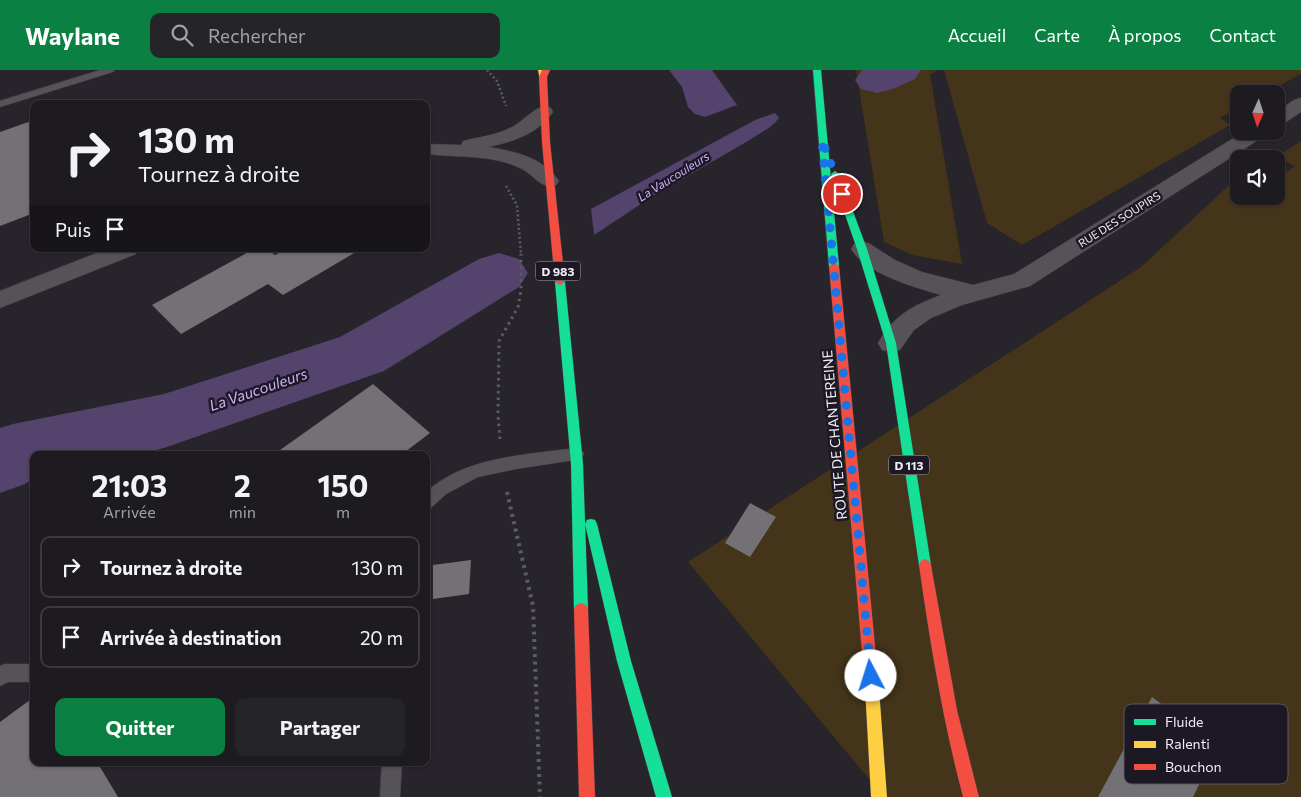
<!DOCTYPE html>
<html lang="fr">
<head>
<meta charset="utf-8">
<style>
  :root { --surface:#1d1b20; --page:#252429; --text:#f1f3f6; --muted:#a0a1a5; --line:#3b393e; --accent:#0b8043 }
  body { margin:0; font-family:Commissioner,sans-serif; background:var(--page); color:var(--text); height:100vh; display:flex; flex-direction:column; font-size:19px; white-space:nowrap }
  * { box-sizing:border-box; margin:0 }
  p { font-size:16px; color:var(--muted) }
  .icon { flex:none; width:28px; height:28px; fill:none; stroke:currentColor; stroke-width:2; stroke-linecap:round; stroke-linejoin:round }
  .map { position:relative; flex:1; overflow:hidden }
  .panel { position:absolute; left:30px; top:381px; width:400px; height:315px; display:flex; flex-direction:column; background:var(--surface); border-radius:10px; box-shadow:0 1px 4px #0004,0 0 0 1px var(--line) }
  .panel>* { flex:none }
  .hud { position:absolute; left:30px; top:30px; width:400px; height:152px; border-radius:10px; box-shadow:0 1px 4px #0004,0 0 0 1px var(--line); background:#1d1b20; color:var(--text); overflow:hidden }
  .needle { width:32px; rotate:183deg }
  .tools { position:absolute; left:1230px; top:15px; display:grid; gap:10px }
  .tools a { display:grid; place-items:center; width:55px; height:55px; border-radius:10px; background:var(--surface); box-shadow:0 1px 4px #0004,0 0 0 1px var(--line); font-size:25px }
  .pin { position:absolute; display:grid; place-items:center; width:42px; height:42px; color:#fff; margin:-21px; border:2px solid #fff; border-radius:50%; box-shadow:0 1px 5px #0007 }
  .me { position:absolute; width:55px; margin:-28px; rotate:355deg; stroke-linejoin:round; filter:drop-shadow(0 0 4px #0008) }
  .turn { display:flex; align-items:center; gap:18px; height:105px; padding:0 25px; font-size:22px }
  .turn .icon { width:65px; height:65px; stroke-width:2.5 }
  .turn b { display:block; font-size:35px; line-height:42px }
  .then { display:flex; align-items:center; height:48px; padding:0 25px; background:#0003; gap:10px; font-size:19px }
  .eta { display:flex; justify-content:space-evenly; align-items:center; height:85px; text-align:center }
  .eta b { font-size:30px; font-weight:700; line-height:35px }
  .cta { display:flex; gap:10px; margin-top:auto; padding:10px 25px }
  .cta a { flex:1; height:58px; border-radius:10px; background:var(--accent); color:#fff; font-size:20px; font-weight:700; line-height:58px; text-align:center }
  .cta a+a { background:var(--page); color:var(--text) }
  ul { padding:0; list-style:none }
  li { display:flex; align-items:center; gap:15px; height:62px; margin:0 10px 8px; padding:0 15px; border:2px solid var(--line); border-radius:10px }
  li div { flex:1 }
  li b { display:block; font-size:19px }
  li em { font-style:normal }
  header { display:flex; align-items:center; gap:30px; box-sizing:border-box; height:70px; padding:0 25px; background:var(--accent); color:#fff }
  header strong { font-size:24px }
  nav { display:flex; gap:28px; margin-inline-start:auto; font-size:18px }
  .search { width:350px; height:45px; background:var(--page); display:flex; align-items:center; gap:12px; box-sizing:border-box; padding:0 18px; border-radius:10px; color:var(--muted); font-size:19px }
  .map>svg:first-child { display:block }
  .green { fill:#44341a }
  .water { fill:#54436d }
  .lines { fill:none; stroke-linecap:round; stroke-linejoin:round }
  .river { fill:#54436d; fill-rule:evenodd }
  .building { fill:#737076 }
  .lane-casing { stroke:#413f44; stroke-width:1 }
  .street-casing { stroke:#413f44; stroke-width:1 }
  .fast-casing { stroke:#413f44; stroke-width:1 }
  .slow-casing { stroke:#413f44; stroke-width:1 }
  .jam-casing { stroke:#413f44; stroke-width:1 }
  .path-far2 { stroke:#5d5c61; stroke-width:2.5; stroke-dasharray:2 2.5; stroke-linecap:butt }
  .path-far1 { stroke:#5d5c61; stroke-width:3; stroke-dasharray:2.5 4; stroke-linecap:butt }
  .path { stroke:#5d5c61; stroke-width:4; stroke-dasharray:3 4.5; stroke-linecap:butt }
  .lane { fill:#555358; fill-rule:evenodd }
  .street { fill:#555358; fill-rule:evenodd }
  .fast { fill:#16e098; fill-rule:evenodd }
  .slow { fill:#ffcf43; fill-rule:evenodd }
  .jam { fill:#f24e42; fill-rule:evenodd }
  .route { stroke:#1a73e8; stroke-width:9; stroke-dasharray:0 16.2 }
  .labels { text-anchor:middle; dominant-baseline:central; stroke-width:5; stroke-linejoin:round; paint-order:stroke }
  .far-street-label { font-size:11px; fill:#f1eef7; stroke:#1c1824 }
  .far-water-label { font-size:12px; font-style:italic; fill:#cdb1fc; stroke:#1c1824 }
  .shield { fill:#1c1824; stroke:#b1aeb8; stroke-width:1 }
  .shield-label { font-size:12px; font-weight:bold; fill:#f1eef7 }
  .street-label { font-size:14px; fill:#f1eef7; stroke:#1c1824 }
  .water-label { font-size:15px; font-style:italic; fill:#cdb1fc; stroke:#1c1824 }
  .key { fill:#1c1824; stroke:#5c5863; stroke-width:1 }
  .key-label { font-size:14px; fill:#f1eef7 }
</style>
</head>
<body>
<header>
<strong>Waylane</strong>
<div class="search"><svg class="icon" aria-label="search" viewBox="0 0 24 24"><circle cx="10" cy="10" r="6"/><path d="M15 15l6 6"/></svg>Rechercher</div>
<nav><a>Accueil</a><a>Carte</a><a>À propos</a><a>Contact</a></nav>
</header>
<div class="map">
<svg width="1301" height="727" viewBox="0 0 1301 727">
  <rect width="100%" height="100%" fill="#27242b"/>
  <path class="green" d="M 856,0 L 938,0 L 930,4 L 962,194 L 912,185 L 884,172 Z
    M 944,0 L 1301,0 L 1301,4 L 1264,24 L 1239,24 L 1239,37 L 1220,48 L 1230,55 L 1022,175 L 987,153 Z
    M 1301,71 L 1301,727 L 884,727 L 688,492 L 1141,197 L 1239,106 L 1239,126 L 1276,126 L 1276,109 L 1295,96 L 1276,87 Z"/>
  <path class="water" d="M 669,0 L 712,0 L 737,35 L 705,47 L 695,44 L 688,37 L 682,17 Z
    M 775,43 L 779,48 C 771,59 759,63 748,71 L 653,126 L 594,165 L 591,139 L 755,50 Z"/>
  <g class="lines">
    <path class="river" d="M 921,0 L 915,9 L 893,19 L 877,23 L 861,19 L 855,10 L 862,0 Z
      M 499,183 L 519,189 L 528,203 L 519,217 L 384,301 L 164,378 L 135,385 L 34,385 L 34,408 L 25,414 L 0,423 L 0,358 L 13,354 L 164,324 L 340,267 L 479,189 Z"/>
  </g>
  <path class="building" d="M 34,50 L 34,143 L 0,156 L 0,62 Z
    M 254,179 L 267,179 L 275,185 L 286,179 L 361,179 L 283,225 L 268,214 L 181,264 L 152,235 Z
    M 373,314 L 430,363 L 401,385 L 273,385 Z
    M 750,433 L 776,447 L 750,487 L 725,473 Z
    M 471,490 L 469,524 L 433,529 L 433,495 Z
    M 34,627 L 34,692 L 97,692 L 118,727 L 0,727 L 0,652 Z
    M 1152,627 L 1218,676 L 1193,727 L 1098,727 Z"/>
  <g class="lines">
    <g class="lane-casing">
      <path id="lane" d="M 100,0 L 115,0 L 113,2 L 0,37 L 0,31 Z
        M 576,378 L 581,379 L 584,384 L 581,389 L 516,399 L 478,407 L 446,424 L 432,437 L 426,439 L 426,422 C 466,386 526,385 576,378 Z
        M 5,594 L 34,594 L 34,612 L 8,612 L 0,616 L 0,596 Z
        M 382,692 L 402,692 L 400,727 L 380,727 Z"/>
    </g>
    <g class="street-casing">
      <path id="street" d="M 1301,28 L 1301,42 L 1283,54 L 1276,56 L 1276,42 L 1294,30 Z
        M 544,36 L 551,38 L 553,42 C 538,64 512,72 488,77 C 515,81 544,88 559,111 L 556,115 C 540,120 534,104 520,98 C 491,84 457,88 426,84 L 426,74 L 461,75 L 463,71 C 480,67 498,65 514,56 C 524,50 533,39 544,36 Z
        M 1245,61 L 1268,61 L 1266,65 L 1030,216 L 962,235 L 931,248 L 914,260 L 900,280 L 891,282 L 882,280 L 878,273 C 894,245 912,236 941,225 C 914,217 866,204 851,179 L 854,174 L 862,171 L 870,174 L 895,190 L 922,202 L 973,215 L 1014,204 Z
        M 107,179 L 139,179 L 136,184 L 0,238 L 0,221 Z"/>
    </g>
    <g class="fast-casing">
      <path id="fast" d="M 813,0 L 821,0 L 839,196 L 834,199 L 829,196 Z
        M 835,101 L 839,104 L 867,179 L 896,273 L 931,495 L 929,499 L 925,501 L 921,499 L 919,495 L 886,273 L 857,179 L 831,104 Z
        M 560,209 L 565,212 L 583,394 L 588,539 L 586,543 L 581,545 L 576,543 L 574,539 L 571,394 L 555,212 Z
        M 591,449 L 595,450 L 597,454 L 631,591 L 672,727 L 656,727 L 617,591 L 585,454 L 587,450 Z"/>
    </g>
    <g class="slow-casing">
      <path id="slow" d="M 538,0 L 546,0 L 546,9 L 540,9 Z
        M 872,611 L 877,613 L 879,618 L 887,727 L 871,727 L 865,618 L 867,613 Z"/>
    </g>
    <g class="jam-casing">
      <path id="jam" d="M 542,0 L 550,0 L 547,7 L 550,72 L 565,212 L 560,215 L 555,212 L 542,72 L 539,7 Z
        M 834,193 L 839,196 L 879,618 L 877,623 L 872,625 L 867,623 L 865,618 L 829,196 Z
        M 925,489 L 929,491 L 931,495 L 957,640 L 979,727 L 963,727 C 943,651 930,573 919,495 L 921,491 Z
        M 581,533 L 586,535 L 588,539 L 595,727 L 579,727 L 574,539 L 576,535 Z"/>
    </g>
    <path class="path-far2" d="M 487,0 L 497,11 L 506,36
      M 506,116 L 517,135 L 521,185"/>
    <path class="path-far1" d="M 500,369 L 498,344 L 499,271 L 518,237 L 521,220 L 521,184"/>
    <path class="path" d="M 507,422 L 533,536 L 540,727"/>
    <use href="#lane" class="lane"/>
    <use href="#street" class="street"/>
    <use href="#fast" class="fast"/>
    <use href="#slow" class="slow"/>
    <use href="#jam" class="jam"/>
  </g>
  <g class="lines">
    <path class="route" d="M 842,124 L 822,70 L 871,606"/>
  </g>
  <g class="labels">
    <g class="far-street-label">
      <text transform="translate(1119 149) rotate(-32)">RUE DES SOUPIRS</text>
    </g>
    <g class="far-water-label">
      <text transform="translate(673 106) rotate(-32)">La Vaucouleurs</text>
    </g>
    <g class="shield">
      <rect x="535.5" y="191.5" width="45" height="19" rx="4"/>
      <rect x="889" y="385.5" width="40" height="19" rx="4"/>
    </g>
    <g class="shield-label">
      <text x="558" y="201">D 983</text>
      <text x="909" y="395">D 113</text>
    </g>
    <g class="street-label">
      <text transform="translate(834 365) rotate(-95)">ROUTE DE CHANTEREINE</text>
    </g>
    <g class="water-label">
      <text transform="translate(258 319) rotate(-19)">La Vaucouleurs</text>
    </g>
  </g>
  <rect x="1124" y="634" width="164" height="80" rx="8" class="key"/>
  <rect x="1134" y="649" width="22" height="6" fill="#16e098"/>
  <rect x="1134" y="671" width="22" height="7" fill="#ffcf43"/>
  <rect x="1134" y="694" width="22" height="6" fill="#f24e42"/>
  <g class="key-label">
    <text x="1165" y="657">Fluide</text>
    <text x="1165" y="679">Ralenti</text>
    <text x="1165" y="702">Bouchon</text>
  </g>
</svg>
<div class="tools">
<a><svg class="needle" viewBox="-14 -14 28 28"><path d="M0-13l5 13h-10z" fill="#e53935"/><path d="M0 13l5-13h-10z" fill="#a0a1a5"/></svg></a>
<a><svg class="icon" aria-label="sound" viewBox="0 0 24 24"><path d="M4 9h4l5-4v14l-5-4H4zM17 9q2 3 0 6"/></svg></a>
</div>
<div class="pin" style="left:842px;top:124px;background:#d93025"><svg class="icon" aria-label="arrive" viewBox="0 0 24 24"><path d="M6 21V4h12l-3 4 3 4H6"/></svg></div>
<svg class="me" style="left:871px;top:606px" viewBox="-20 -20 40 40"><circle r="19" fill="#fff"/><path d="M0-13L10 11 0 6-10 11z" fill="#1a73e8"/></svg>
<div class="hud">
<div class="turn"><svg class="icon" aria-label="right" viewBox="0 0 24 24"><path d="M7 20v-9h11M14 6l5 5-5 5"/></svg><div><b>130 m</b>Tournez à droite</div></div>
<div class="then">Puis<svg class="icon" aria-label="arrive" viewBox="0 0 24 24"><path d="M6 21V4h12l-3 4 3 4H6"/></svg></div>
</div>
<section class="panel">
<div class="eta">
<div><b>21:03</b><p>Arrivée</p></div>
<div><b>2</b><p>min</p></div>
<div><b>150</b><p>m</p></div>
</div>
<ul>
<li><svg class="icon" aria-label="right" viewBox="0 0 24 24"><path d="M7 20v-9h11M14 6l5 5-5 5"/></svg><div><b>Tournez à droite</b></div><em>130 m</em></li>
<li><svg class="icon" aria-label="arrive" viewBox="0 0 24 24"><path d="M6 21V4h12l-3 4 3 4H6"/></svg><div><b>Arrivée à destination</b></div><em>20 m</em></li>
</ul>
<div class="cta"><a>Quitter</a><a>Partager</a></div>
</section>
</div>
</body>
</html>
